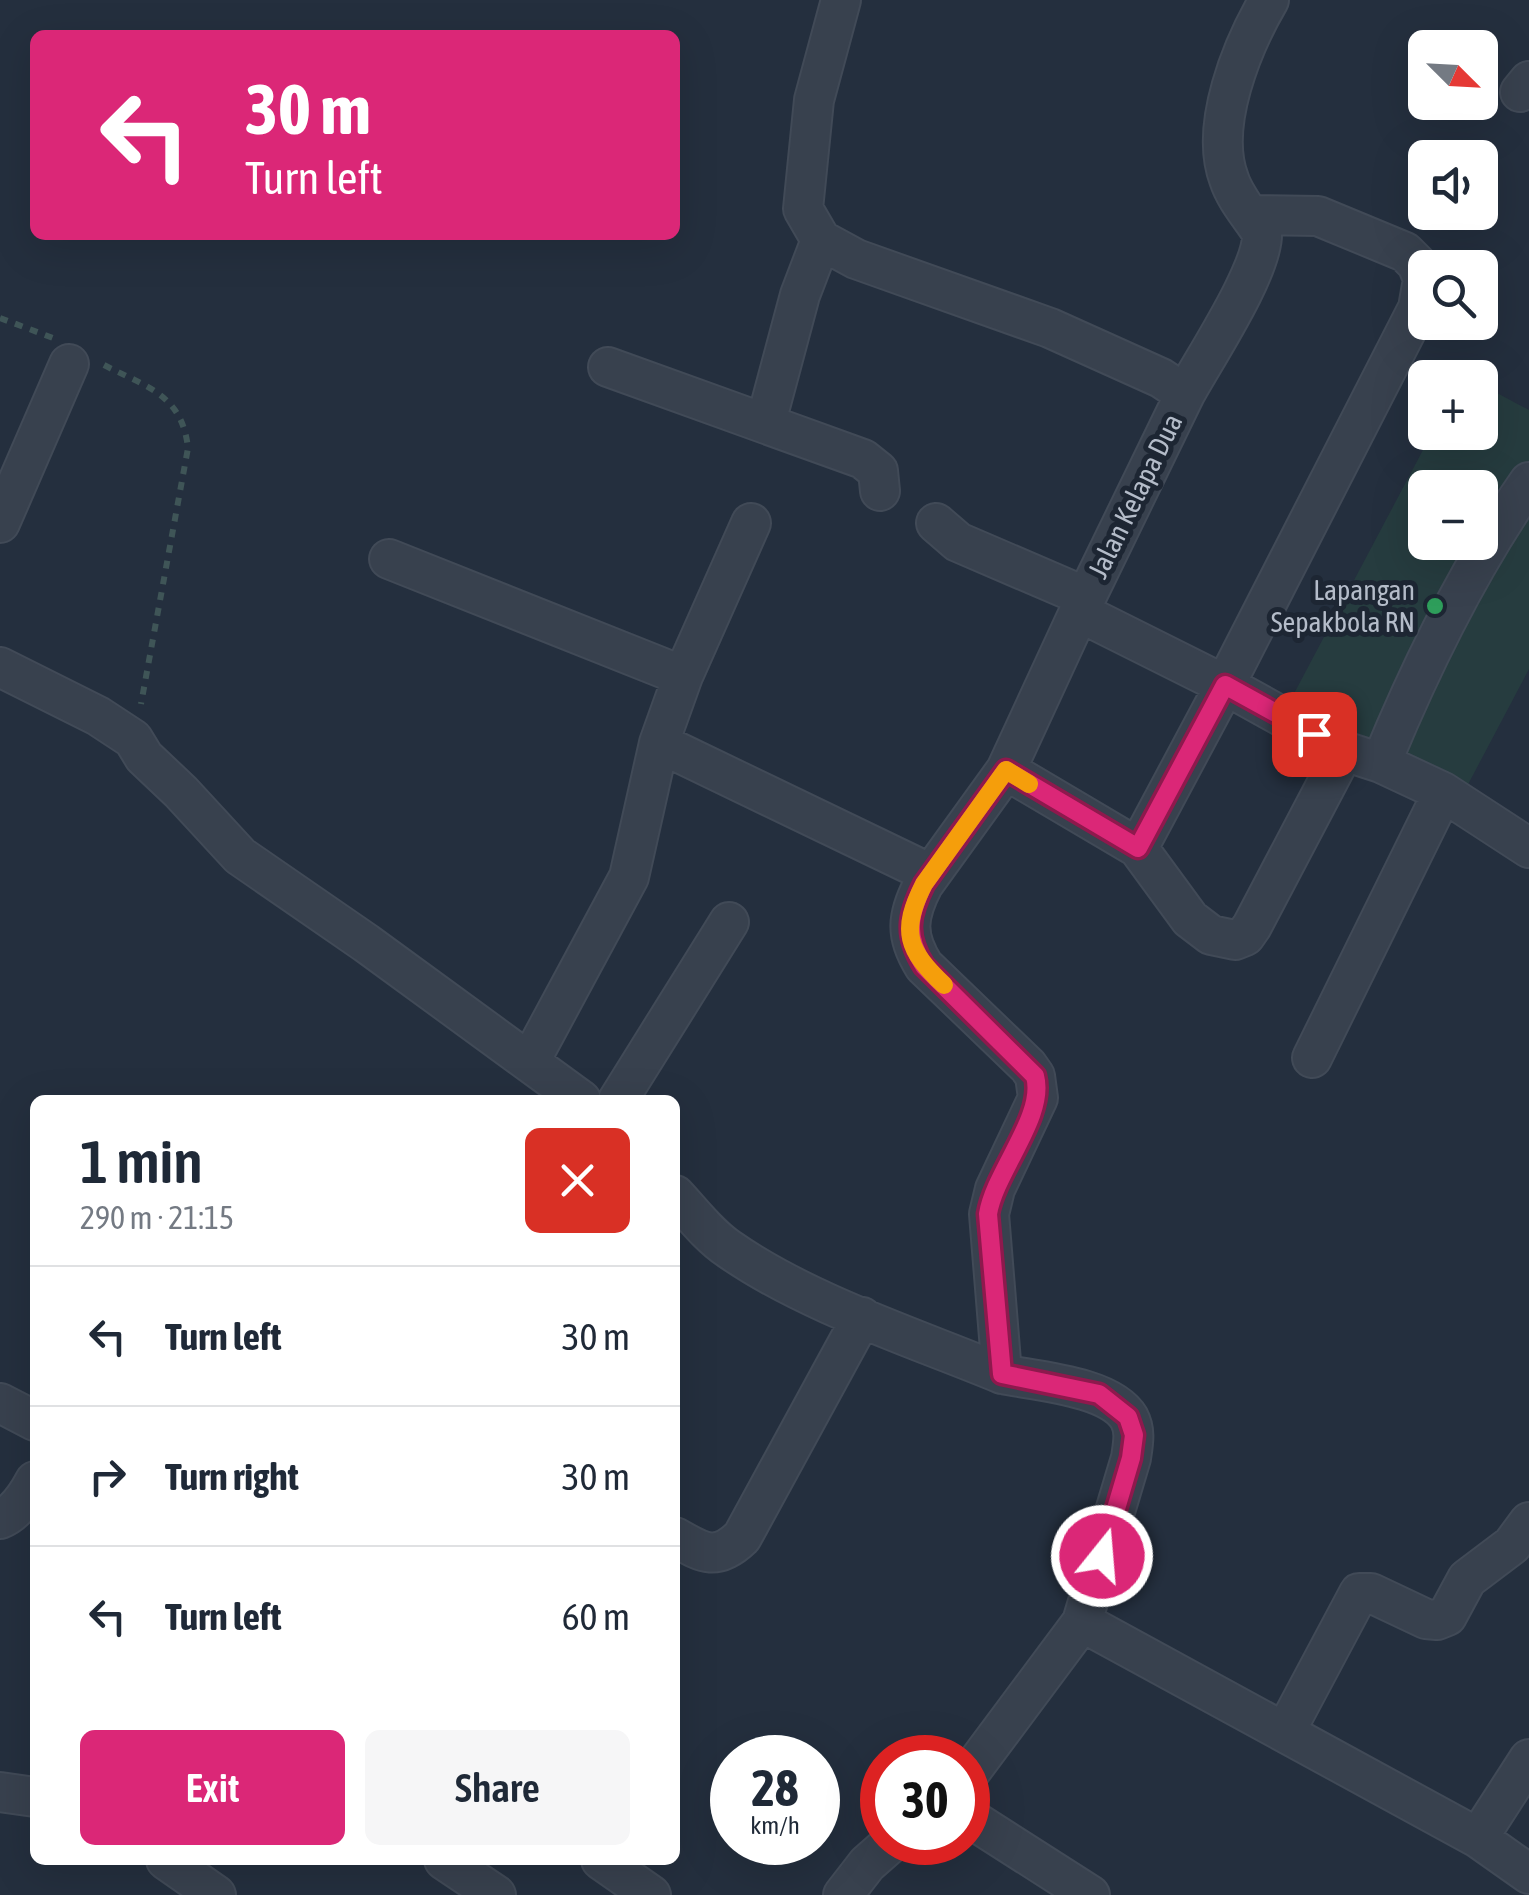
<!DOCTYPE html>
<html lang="en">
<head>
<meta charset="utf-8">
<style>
  :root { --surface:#fff; --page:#f6f6f7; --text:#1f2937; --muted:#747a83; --line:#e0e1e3; --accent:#db2777 }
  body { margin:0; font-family:"Asap Condensed",sans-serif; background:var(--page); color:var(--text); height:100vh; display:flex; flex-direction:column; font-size:38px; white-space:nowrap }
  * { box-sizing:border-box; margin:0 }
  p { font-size:32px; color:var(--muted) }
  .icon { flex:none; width:55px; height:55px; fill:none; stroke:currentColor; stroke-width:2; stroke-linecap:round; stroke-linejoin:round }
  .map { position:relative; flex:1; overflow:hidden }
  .drawer { position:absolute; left:30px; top:1095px; width:650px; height:770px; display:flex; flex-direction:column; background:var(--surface); border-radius:15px; box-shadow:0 10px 40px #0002 }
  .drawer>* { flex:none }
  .banner { position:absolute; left:30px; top:30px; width:650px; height:210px; border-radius:15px; box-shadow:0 10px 40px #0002; background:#db2777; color:#fff; overflow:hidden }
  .needle { width:65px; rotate:114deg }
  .buttons { position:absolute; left:1408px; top:30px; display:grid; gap:20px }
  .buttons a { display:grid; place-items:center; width:90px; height:90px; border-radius:15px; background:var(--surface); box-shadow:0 10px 40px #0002; font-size:50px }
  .speed { position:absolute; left:710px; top:1735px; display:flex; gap:20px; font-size:50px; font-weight:700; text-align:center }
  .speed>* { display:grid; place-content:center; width:130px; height:130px; border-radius:50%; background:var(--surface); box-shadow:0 10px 40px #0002; line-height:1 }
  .speed small { font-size:25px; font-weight:400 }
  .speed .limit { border:15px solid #d22; background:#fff; color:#111 }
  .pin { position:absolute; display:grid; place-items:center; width:85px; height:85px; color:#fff; margin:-42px; border-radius:20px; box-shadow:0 5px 15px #0006 }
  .me { position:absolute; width:110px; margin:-55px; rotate:17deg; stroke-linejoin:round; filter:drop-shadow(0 0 8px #0008) }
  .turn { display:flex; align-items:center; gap:35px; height:210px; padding:0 50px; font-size:45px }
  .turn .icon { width:130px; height:130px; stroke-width:2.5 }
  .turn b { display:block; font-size:70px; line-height:85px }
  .round { display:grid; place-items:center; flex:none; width:105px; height:105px; border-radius:15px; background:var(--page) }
  .summary { display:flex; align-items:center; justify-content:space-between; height:170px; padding:0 50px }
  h1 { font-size:60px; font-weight:600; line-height:75px }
  .primary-button { display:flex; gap:20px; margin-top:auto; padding:20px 50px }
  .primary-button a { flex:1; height:115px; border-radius:15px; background:var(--accent); color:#fff; font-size:40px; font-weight:600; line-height:115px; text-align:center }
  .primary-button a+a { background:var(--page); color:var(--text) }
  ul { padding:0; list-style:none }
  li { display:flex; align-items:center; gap:30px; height:140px; padding:0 50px; border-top:2px solid var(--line) }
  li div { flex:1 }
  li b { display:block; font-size:38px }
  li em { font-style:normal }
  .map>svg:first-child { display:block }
  .green { fill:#263c3f; fill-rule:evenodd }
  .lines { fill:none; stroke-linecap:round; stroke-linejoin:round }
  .street-casing { stroke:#414a57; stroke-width:42 }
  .path { stroke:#3f5557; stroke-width:6; stroke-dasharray:8 8; stroke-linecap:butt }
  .street { stroke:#38414e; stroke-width:38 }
  .route-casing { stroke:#8e194d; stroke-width:25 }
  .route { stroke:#db2777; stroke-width:18 }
  .slow { stroke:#f59e0b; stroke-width:18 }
  .leisure-dot { fill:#2e9e5b; stroke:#1d2633; stroke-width:4 }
  .labels { text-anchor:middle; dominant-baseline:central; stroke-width:10; stroke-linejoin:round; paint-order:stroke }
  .street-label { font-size:28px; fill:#b4bcc9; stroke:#1d2633 }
  .poi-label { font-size:28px; fill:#b4bcc9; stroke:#1d2633; text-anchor:end }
</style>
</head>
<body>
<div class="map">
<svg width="1529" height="1895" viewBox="0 0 1529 1895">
  <rect width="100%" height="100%" fill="#242f3e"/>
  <path class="green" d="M 1480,384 L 1529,410 L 1529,669 L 1463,794 L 1289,703 L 1432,433 L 1480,432 ZM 1425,488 L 1480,488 L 1480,542 L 1425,542 Z"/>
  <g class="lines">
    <g class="street-casing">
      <path id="street" d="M 841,0 L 814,100 L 803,209 L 821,240 L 856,259 L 1050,328 L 1161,378 L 1185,394 L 1079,612 L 1225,685 L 1344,751 L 1381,763 L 1443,792 L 1529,848
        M 1520,92 L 1529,81
        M 608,367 L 863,459 L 878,471 L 880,491
        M 1185,394 C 1204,359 1264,269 1262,233 C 1251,216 1235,198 1229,179 C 1209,126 1242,46 1269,0
        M 766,422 L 800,295 L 821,240
        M 0,523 L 69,364
        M 936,523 L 958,542 L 1086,597
        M 389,559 L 683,676
        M 0,667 L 98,716 L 133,739 L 144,757 L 181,792 L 240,856 L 366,943 L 581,1100
        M 659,743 L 931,874
        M 1381,763 C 1421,666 1468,569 1529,482
        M 1006,770 L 1138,848 L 1190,919 L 1211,935 L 1235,940 L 1245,936 L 1252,926 L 1344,751
        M 1138,848 L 1225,685 L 1418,308 L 1423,279 L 1417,264 L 1405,252 L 1318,216 L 1251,215
        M 1312,1058 L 1443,792
        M 530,1061 L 629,877 L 659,743 L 683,676 L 751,523
        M 618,1100 L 729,922
        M 675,1195 C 692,1213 708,1235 729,1249 C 806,1303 915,1338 1002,1374
        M 0,1403 L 35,1421
        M 0,1519 C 16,1513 27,1496 35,1481
        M 675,1537 C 703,1553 716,1562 742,1537 L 862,1317
        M 1082,1622 L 1478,1838 L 1529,1874
        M 1285,1732 L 1359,1593 L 1371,1593 L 1426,1619 L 1437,1620 L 1447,1616 L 1467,1579 L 1512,1545 L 1529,1522
        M 968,1775 L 1082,1622 L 1131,1458 C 1133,1444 1136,1431 1129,1418 C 1110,1386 1036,1381 1002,1374 L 989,1214 L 995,1189 L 1038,1098 L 1035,1076 L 1028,1066 L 924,966 C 905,936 907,916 923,885 L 1006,770 L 1079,612
        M 0,1792 L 35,1797
        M 968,1817 L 1090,1895
        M 1478,1838 L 1529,1759
        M 166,1860 L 216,1895
        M 444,1860 L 496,1895
        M 601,1860 L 651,1895
        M 843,1895 L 867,1864 L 892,1842"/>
    </g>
    <path class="path" d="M 0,318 L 53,338
      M 104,365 C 146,387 182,394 188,448 L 141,704"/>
    <use href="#street" class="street"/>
  </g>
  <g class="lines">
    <g class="route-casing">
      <path id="route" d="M 1102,1556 L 1131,1458 L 1134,1435 L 1128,1417 L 1099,1394 L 1002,1374 L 988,1214 C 995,1171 1046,1116 1035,1076 L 924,966 C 905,936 908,916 924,884 L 1006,770 L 1138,848 L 1225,685 L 1314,734"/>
    </g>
    <use href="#route" class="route"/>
    <path class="slow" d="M 944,985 C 907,950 900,931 924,884 L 1006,770 L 1029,784"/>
  </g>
  <circle class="leisure-dot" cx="1435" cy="606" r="10"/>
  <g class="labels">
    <g class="street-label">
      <text transform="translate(1135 496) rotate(-64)">Jalan Kelapa Dua</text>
    </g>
    <g class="poi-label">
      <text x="1415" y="590">Lapangan<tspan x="1415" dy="32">Sepakbola RN</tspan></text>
    </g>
  </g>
</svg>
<div class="buttons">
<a><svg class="needle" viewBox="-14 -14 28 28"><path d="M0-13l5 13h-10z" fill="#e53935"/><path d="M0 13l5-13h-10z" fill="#747a83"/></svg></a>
<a><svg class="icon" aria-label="sound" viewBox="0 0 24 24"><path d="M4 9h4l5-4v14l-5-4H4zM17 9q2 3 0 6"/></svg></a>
<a><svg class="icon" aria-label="search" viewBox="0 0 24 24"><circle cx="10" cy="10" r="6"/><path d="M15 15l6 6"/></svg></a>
<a>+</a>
<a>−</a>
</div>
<div class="speed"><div>28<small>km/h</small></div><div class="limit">30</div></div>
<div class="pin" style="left:1314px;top:734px;background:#d93025"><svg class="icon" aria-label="arrive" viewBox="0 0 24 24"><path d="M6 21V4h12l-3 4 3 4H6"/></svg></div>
<svg class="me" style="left:1102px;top:1556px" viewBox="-20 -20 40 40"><circle r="17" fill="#db2777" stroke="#fff" stroke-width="3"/><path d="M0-11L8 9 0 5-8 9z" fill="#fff"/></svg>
<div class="banner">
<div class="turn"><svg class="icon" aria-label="left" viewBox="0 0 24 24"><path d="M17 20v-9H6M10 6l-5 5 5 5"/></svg><div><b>30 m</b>Turn left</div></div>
</div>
<section class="drawer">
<div class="summary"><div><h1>1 min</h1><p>290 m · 21:15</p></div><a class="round" style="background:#d93025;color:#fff"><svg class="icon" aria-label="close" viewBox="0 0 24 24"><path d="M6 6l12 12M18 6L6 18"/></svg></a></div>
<ul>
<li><svg class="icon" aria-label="left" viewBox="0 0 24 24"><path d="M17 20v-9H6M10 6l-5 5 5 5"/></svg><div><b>Turn left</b></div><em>30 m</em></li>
<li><svg class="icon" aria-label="right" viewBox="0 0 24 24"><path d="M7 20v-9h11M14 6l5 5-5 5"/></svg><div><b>Turn right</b></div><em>30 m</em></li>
<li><svg class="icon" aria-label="left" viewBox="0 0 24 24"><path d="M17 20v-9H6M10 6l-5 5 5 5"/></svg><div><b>Turn left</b></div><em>60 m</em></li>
</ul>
<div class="primary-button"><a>Exit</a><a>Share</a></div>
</section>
</div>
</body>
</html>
